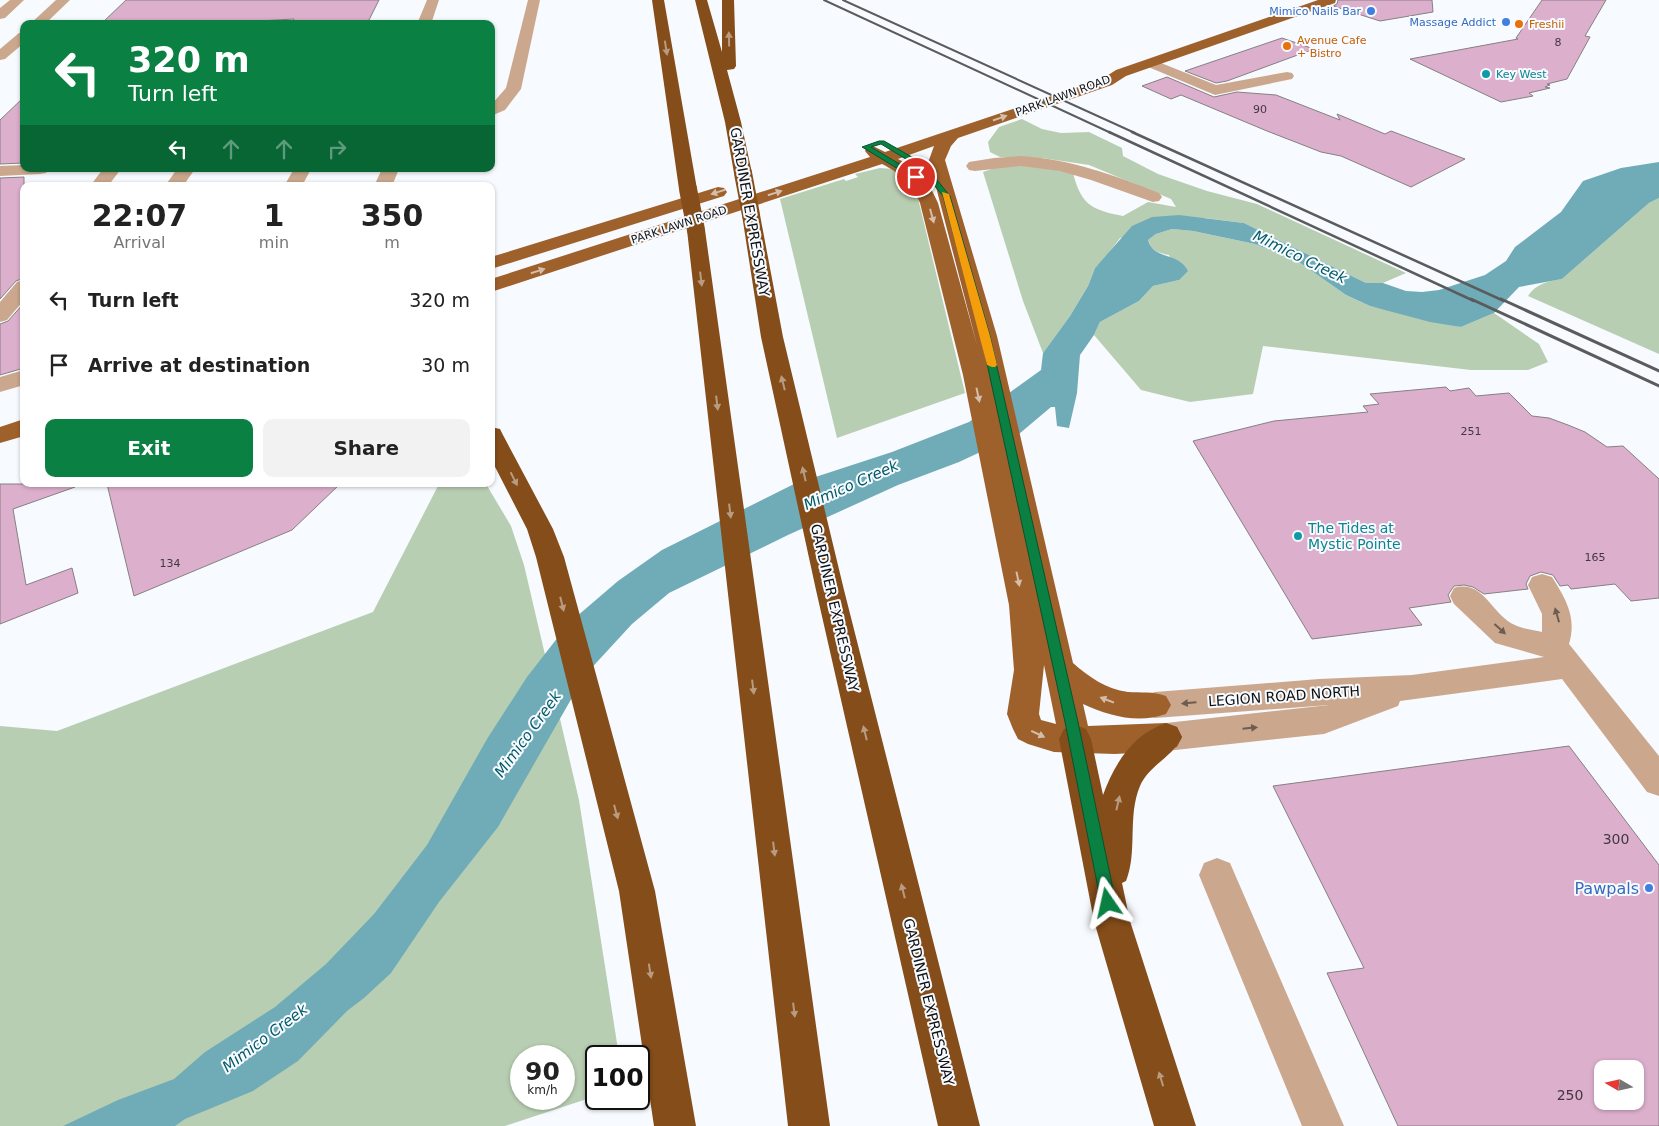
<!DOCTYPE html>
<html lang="en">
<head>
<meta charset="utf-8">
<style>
  :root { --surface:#fff; --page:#f2f2f2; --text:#222; --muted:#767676; --accent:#0b8043 }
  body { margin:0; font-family:"DejaVu Sans",sans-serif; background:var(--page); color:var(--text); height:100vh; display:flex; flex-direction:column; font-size:19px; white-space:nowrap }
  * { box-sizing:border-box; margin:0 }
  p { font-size:16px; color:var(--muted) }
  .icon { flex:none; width:28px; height:28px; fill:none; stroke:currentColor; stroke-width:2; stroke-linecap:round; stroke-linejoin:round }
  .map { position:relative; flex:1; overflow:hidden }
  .side { position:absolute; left:20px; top:182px; width:475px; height:305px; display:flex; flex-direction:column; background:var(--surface); border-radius:10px; box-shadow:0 1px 4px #0004 }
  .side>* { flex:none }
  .hud { position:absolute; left:20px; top:20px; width:475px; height:152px; border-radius:10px; box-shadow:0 1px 4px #0004; background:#0b8043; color:#fff; overflow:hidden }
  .needle { width:32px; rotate:279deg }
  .controls { position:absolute; left:1594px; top:1060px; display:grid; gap:10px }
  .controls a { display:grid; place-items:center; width:50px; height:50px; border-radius:10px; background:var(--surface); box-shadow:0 1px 4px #0004; font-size:25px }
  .speed { position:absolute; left:510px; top:1045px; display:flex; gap:10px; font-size:25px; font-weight:700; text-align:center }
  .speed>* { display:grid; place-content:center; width:65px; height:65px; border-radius:50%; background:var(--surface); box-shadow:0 1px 4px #0004; line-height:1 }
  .speed small { font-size:12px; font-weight:400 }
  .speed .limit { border:2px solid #111; border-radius:8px; background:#fff; color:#111 }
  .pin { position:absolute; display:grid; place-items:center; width:42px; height:42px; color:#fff; margin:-21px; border:2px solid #fff; border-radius:50%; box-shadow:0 1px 5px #0007 }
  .me { position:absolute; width:55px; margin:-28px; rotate:349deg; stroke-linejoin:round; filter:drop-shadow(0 0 4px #0008) }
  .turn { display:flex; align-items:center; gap:18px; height:105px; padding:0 25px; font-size:22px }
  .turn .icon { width:65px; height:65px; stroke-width:2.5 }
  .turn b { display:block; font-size:35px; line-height:42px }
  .lanes { display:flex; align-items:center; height:48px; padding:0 25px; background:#0003; justify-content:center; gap:25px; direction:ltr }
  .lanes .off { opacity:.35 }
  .eta { display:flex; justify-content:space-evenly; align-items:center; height:85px; text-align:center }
  .eta b { font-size:30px; font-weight:700; line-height:35px }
  .cta { display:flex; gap:10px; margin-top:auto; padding:10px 25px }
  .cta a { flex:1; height:58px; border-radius:10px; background:var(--accent); color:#fff; font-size:20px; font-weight:700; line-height:58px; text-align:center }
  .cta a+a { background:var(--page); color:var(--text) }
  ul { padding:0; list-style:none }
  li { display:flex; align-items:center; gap:15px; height:65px; padding:0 25px }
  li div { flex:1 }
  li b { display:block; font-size:19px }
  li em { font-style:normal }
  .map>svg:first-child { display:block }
  .green { fill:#b8ceb2; fill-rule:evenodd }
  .water { fill:#70acb7 }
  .building { fill:#dcafcc; stroke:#858083; fill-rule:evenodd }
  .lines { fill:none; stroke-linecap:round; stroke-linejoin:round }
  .minor { fill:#cba88d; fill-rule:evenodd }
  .major { fill:#9f612c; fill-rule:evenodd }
  .highway { fill:#854d19; fill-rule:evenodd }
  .rail-far2 { stroke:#5a5b5d; stroke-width:2 }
  .rail-far1 { stroke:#5a5b5d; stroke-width:2.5 }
  .rail { stroke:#5a5b5d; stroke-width:3 }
  .highway-bridge { stroke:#854d19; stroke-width:18 }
  .oneway { fill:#b89b80 }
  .oneway2 { fill:#d4bdaa }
  .oneway3 { fill:#6d5c4f }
  .route { fill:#0b8043; stroke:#07532c }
  .slow { fill:#f59e0b }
  .shop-dot { fill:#3f7fe0; stroke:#f7fafe; stroke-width:2 }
  .food-dot { fill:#e8710a; stroke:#f7fafe; stroke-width:2 }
  .culture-dot { fill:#0f9aa8; stroke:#f7fafe; stroke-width:2 }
  .labels { text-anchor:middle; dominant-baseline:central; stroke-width:4; stroke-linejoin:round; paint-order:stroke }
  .far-shop-label { font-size:11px; fill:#366cbe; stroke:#f7fafe; text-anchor:end }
  .far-food-label { font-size:11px; fill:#c56008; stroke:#f7fafe; text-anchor:start }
  .number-label { font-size:11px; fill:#423840 }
  .far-culture-label { font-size:11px; fill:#0d838f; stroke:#f7fafe; text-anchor:start }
  .far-street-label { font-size:11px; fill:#0f1011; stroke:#f7fafe }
  .street-label { font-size:14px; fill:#0f1011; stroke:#f7fafe }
  .culture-label { font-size:14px; fill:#0d838f; stroke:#f7fafe; text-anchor:start }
  .near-number-label { font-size:14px; fill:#423840 }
  .water-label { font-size:15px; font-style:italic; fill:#005b67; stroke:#f7fafe }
  .near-shop-label { font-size:16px; fill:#366cbe; stroke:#f7fafe; text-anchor:end }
</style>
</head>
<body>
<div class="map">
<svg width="1659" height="1126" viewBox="0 0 1659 1126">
  <rect width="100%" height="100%" fill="#f7fafe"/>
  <path class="green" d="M 1022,119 L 1042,129 L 1061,133 L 1089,132 L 1122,148 L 1123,156 L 1158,174 L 1207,191 L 1257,204 L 1406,273 L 1383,283 L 1366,283 L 1244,223 L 1205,218 L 1120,238 L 1108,254 L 1095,268 L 1088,286 L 1070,316 L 1043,353 L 1023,301 L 983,172 C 1012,161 1043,166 1073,173 C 1081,204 1091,210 1123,216 L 1148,202 L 1176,207 L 1171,199 L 1089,165 L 1042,158 L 1000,157 L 990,152 L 988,142 L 999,127 Z
    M 880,168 L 893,169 L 915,186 L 965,393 L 837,438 L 780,199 L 844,179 L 846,181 L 858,177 L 855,174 Z
    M 1659,198 L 1659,354 L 1528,296 C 1535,284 1549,281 1562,279 L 1649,203 Z
    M 1172,229 L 1193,231 L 1255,244 L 1299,262 L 1346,295 L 1370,306 L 1461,327 L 1494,313 L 1539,344 L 1548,362 L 1528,370 L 1471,370 L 1263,346 L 1253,394 L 1190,402 L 1141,390 L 1094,335 L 1100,322 L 1139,301 L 1153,286 L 1179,280 L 1169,255 C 1158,253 1152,251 1148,240 L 1156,234 Z
    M 439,484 L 486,484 L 511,526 L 524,565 L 579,800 L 619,1056 L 596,1056 L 596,1096 L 505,1126 L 0,1126 L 0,726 L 57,731 L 373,612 ZM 521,1056 L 564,1056 L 564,1099 L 521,1099 Z"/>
  <path class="water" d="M 1659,162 L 1659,198 L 1649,203 L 1562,279 L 1519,287 L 1494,313 L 1461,327 L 1430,322 L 1370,306 L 1346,295 L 1299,262 L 1255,244 L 1193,231 L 1172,229 L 1156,234 L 1148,240 C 1154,261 1178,251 1188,271 L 1179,280 L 1153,286 L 1139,301 L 1100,322 L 1094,335 L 1080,355 L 1077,393 L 1069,428 L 1057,426 L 1055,407 L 1051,407 L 1019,434 L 959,462 L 898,485 L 788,535 L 669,593 L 632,624 L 585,675 L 498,827 L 439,902 L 391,973 L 364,998 L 347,1011 L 298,1061 L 253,1091 L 185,1119 L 175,1126 L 63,1126 L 118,1100 L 174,1079 L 205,1052 L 275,1007 L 326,964 L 374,914 L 427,845 L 487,739 L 527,677 L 569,623 L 618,581 L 662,550 L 794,484 L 892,452 L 969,422 L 1041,370 L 1043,353 L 1070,316 L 1088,286 L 1095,268 L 1132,226 L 1152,217 L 1179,215 L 1244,223 L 1366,283 L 1383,283 L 1406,291 L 1422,292 L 1439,290 L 1485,275 L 1506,261 L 1515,247 L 1561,212 L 1583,181 L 1621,168 Z"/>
  <path class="building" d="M 126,0 L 379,0 L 367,24 L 291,24 L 294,19 L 242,22 L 241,24 L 101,24 Z
    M 1338,0 L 1432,0 L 1433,12 L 1380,21 L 1333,6 L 1337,4 Z
    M 1542,0 L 1606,0 L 1585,36 L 1590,37 L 1567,79 L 1547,84 L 1550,85 L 1545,87 L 1550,88 L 1529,93 L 1533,96 L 1501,102 L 1410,59 L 1518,39 L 1516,38 Z
    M 1282,38 L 1314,49 L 1227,81 L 1216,83 L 1185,71 Z
    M 1167,77 L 1214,97 L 1237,92 L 1276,95 L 1340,120 L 1337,114 L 1385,134 L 1391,131 L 1465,159 L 1411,187 L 1341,156 L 1321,152 L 1267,131 L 1181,95 L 1171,99 L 1142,86 Z
    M 24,97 L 24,163 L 0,164 L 0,120 Z
    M 24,177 L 24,278 L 16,281 L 0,299 L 0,178 Z
    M 24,303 L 24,368 L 0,375 L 0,324 L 8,321 Z
    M 1446,387 L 1450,391 L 1469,388 L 1476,396 L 1509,393 L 1532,416 L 1549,418 L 1568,425 L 1585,432 L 1607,447 L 1623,446 L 1659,479 L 1659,598 L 1631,601 L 1615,584 L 1571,589 L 1568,585 L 1560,586 L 1553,575 L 1541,572 L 1530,576 L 1526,584 L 1528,589 L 1484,594 L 1473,587 L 1464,585 L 1454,586 L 1448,595 L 1451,602 L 1409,608 L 1422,625 L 1312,639 L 1193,441 L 1274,421 L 1368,412 L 1363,406 L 1379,404 L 1370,394 Z
    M 0,484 L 74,484 L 75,487 L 13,509 L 26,585 L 72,568 L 78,593 L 0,624 Z
    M 107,484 L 340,484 L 292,530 L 134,596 Z
    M 1569,746 L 1659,865 L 1659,1126 L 1398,1126 L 1327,973 L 1364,968 L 1273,786 ZM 1602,1069 L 1635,1069 L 1635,1101 L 1602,1101 Z"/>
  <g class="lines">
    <path class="minor" d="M 10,0 L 24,0 L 5,18 L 0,19 L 0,8 Z
      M 56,0 L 70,0 L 45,24 L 30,24 Z
      M 427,0 L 439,0 L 431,24 L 417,24 Z
      M 528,0 L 540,0 L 521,89 L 505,110 L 491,116 L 491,105 L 506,88 Z
      M 24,32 L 24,43 L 5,59 L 0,60 L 0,49 L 19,33 Z
      M 1151,59 L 1216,85 L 1287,72 L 1292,73 L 1294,76 L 1292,79 L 1287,80 L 1215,95 L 1146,66 L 1144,63 L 1146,60 Z
      M 1021,156 C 1070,159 1114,175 1159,193 L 1162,197 L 1159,201 L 1153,202 L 1091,180 L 1060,171 L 1021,166 L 975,171 L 969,170 L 966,166 L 969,162 L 994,158 Z
      M 24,165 L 24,169 L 49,169 L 46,173 L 40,174 L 0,176 L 0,166 Z
      M 103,169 L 121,169 L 108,186 L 90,186 Z
      M 177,169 L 195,169 L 183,186 L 165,186 Z
      M 294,169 L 311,169 L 302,186 L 284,186 Z
      M 382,169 L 399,169 L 392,186 L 374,186 Z
      M 24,280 L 24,300 L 7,320 L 0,322 L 0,302 L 17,282 Z
      M 24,370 L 24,385 L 0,392 L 0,377 Z
      M 1542,574 L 1552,577 C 1566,599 1577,618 1569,644 L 1659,756 L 1659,796 L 1647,792 L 1562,679 L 1400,701 L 1398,706 L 1324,734 L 1166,751 L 1155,747 L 1150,737 L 1155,727 L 1166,723 L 1329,705 L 1155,718 L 1144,714 L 1139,705 L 1144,696 L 1155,692 L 1319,679 L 1412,675 L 1544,657 L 1495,643 L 1454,604 L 1450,596 L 1454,588 C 1484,579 1492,616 1515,625 C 1523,629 1534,630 1542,632 L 1542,614 L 1528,585 L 1532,577 Z
      M 1217,858 L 1230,863 L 1344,1126 L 1302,1126 L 1199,875 L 1204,863 Z"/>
    <path class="major" d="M 1318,0 L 1336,0 L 1335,3 L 1126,76 L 1112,85 L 958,138 L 951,146 L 945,160 L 997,336 L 1073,663 C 1089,677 1106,689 1128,692 C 1141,693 1153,691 1166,696 L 1171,705 L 1166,714 C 1138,724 1109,716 1083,704 L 1088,726 L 1166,723 L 1177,727 L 1182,737 L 1177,747 L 1166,751 L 1115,754 L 1054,752 L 1028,744 L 1018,739 L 1013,729 L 1007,714 L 1014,670 L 1009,605 L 963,375 L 920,203 C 912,183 901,174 882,164 L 491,292 L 491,279 L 870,157 L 865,151 L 867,147 L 873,146 L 885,152 L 1102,79 L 1116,70 ZM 934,146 L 929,160 L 977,345 L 938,203 C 929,182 918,170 898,159 ZM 1044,665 L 1056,724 L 1041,720 L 1039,714 Z
      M 718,187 L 724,188 L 727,192 L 724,196 L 491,269 L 491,257 Z
      M 24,419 L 24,436 L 0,443 L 0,427 Z"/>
    <path class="highway" d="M 652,0 L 664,0 L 697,189 L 694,193 L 688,194 L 682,193 L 679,189 Z
      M 695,0 L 707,0 L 722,52 L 722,0 L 734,0 L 736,66 L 734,69 L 727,70 L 741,122 L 752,173 L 749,177 L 743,178 L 737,177 L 734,173 L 725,122 Z
      M 751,209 L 758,211 L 760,215 L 783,337 L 844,590 L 980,1126 L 938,1126 L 816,590 L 761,337 L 742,215 L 744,211 Z
      M 696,224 L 703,226 L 705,230 L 830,1126 L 788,1126 L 687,230 L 689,226 Z
      M 491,427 L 500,429 L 503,435 L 553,529 L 564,557 L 655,891 L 696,1126 L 654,1126 L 619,891 L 536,557 L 527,529 L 491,459 Z
      M 1166,723 L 1177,727 L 1182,737 C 1173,757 1149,765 1140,786 C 1127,817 1138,852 1126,881 L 1122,883 L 1130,921 L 1196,1126 L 1154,1126 L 1094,921 L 1059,739 L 1064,729 L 1075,725 L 1086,729 L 1091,739 L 1103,795 C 1115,763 1132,735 1166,723 Z"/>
    <path class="rail-far2" d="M 824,0 L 1111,133
      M 843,0 L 1135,133"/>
    <path class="rail-far1" d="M 1109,132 L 1474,301
      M 1132,132 L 1504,301"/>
    <path class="rail" d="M 1471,299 L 1659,386
      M 1501,299 L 1659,371"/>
    <path class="highway-bridge" d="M 743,173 L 751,215
      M 688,189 L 696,230"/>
  </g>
  <defs><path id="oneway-solid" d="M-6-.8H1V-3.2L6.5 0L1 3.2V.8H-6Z" transform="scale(1.25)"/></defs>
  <g class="oneway">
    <use href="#oneway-solid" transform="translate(729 39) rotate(-91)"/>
    <use href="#oneway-solid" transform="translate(666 48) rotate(81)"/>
    <use href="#oneway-solid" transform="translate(701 279) rotate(83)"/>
    <use href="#oneway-solid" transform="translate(783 383) rotate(-104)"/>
    <use href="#oneway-solid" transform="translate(717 403) rotate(83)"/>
    <use href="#oneway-solid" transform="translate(804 474) rotate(-103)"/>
    <use href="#oneway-solid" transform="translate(514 479) rotate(63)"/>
    <use href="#oneway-solid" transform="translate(730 511) rotate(83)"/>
    <use href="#oneway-solid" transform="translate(562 604) rotate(76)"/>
    <use href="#oneway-solid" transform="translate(753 687) rotate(83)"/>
    <use href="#oneway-solid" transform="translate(865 733) rotate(-104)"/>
    <use href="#oneway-solid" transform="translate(1118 803) rotate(-77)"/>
    <use href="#oneway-solid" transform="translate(616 812) rotate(75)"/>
    <use href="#oneway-solid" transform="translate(774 849) rotate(83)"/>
    <use href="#oneway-solid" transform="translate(903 891) rotate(-104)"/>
    <use href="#oneway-solid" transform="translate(650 971) rotate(81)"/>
    <use href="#oneway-solid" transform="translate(794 1010) rotate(83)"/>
    <use href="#oneway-solid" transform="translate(1161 1079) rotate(-107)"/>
  </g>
  <g class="oneway2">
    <use href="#oneway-solid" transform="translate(1000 118) rotate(-19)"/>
    <use href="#oneway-solid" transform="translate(718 192) rotate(163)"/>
    <use href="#oneway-solid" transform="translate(775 193) rotate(-18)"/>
    <use href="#oneway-solid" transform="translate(932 216) rotate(75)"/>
    <use href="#oneway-solid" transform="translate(538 271) rotate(-18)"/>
    <use href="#oneway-solid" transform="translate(978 395) rotate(78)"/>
    <use href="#oneway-solid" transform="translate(1018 579) rotate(78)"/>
    <use href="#oneway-solid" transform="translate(1107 700) rotate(-159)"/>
    <use href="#oneway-solid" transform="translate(1038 734) rotate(25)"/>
  </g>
  <g class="oneway3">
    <use href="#oneway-solid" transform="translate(1557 615) rotate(-106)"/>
    <use href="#oneway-solid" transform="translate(1500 629) rotate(42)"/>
    <use href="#oneway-solid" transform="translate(1189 703) rotate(175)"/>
    <use href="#oneway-solid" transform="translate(1250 728) rotate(-6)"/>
  </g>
  <path class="route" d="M 879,141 L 884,141 L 924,164 L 950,196 L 990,336 L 1078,722 L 1116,903 L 1114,908 L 1108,910 L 1103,908 L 1101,903 L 1065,722 L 981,336 L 943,196 L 919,167 L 881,144 L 871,147 L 918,175 L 918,178 L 913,178 L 862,147 Z"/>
  <path class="slow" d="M 942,192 L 949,194 L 990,336 L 997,365 L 995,367 L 992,367 L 987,365 Z"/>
  <g class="shop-dot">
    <circle cx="1371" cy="11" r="5"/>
    <circle cx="1506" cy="22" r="5"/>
    <circle cx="1649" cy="888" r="5"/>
  </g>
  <g class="food-dot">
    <circle cx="1519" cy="24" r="5"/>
    <circle cx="1287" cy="46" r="5"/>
  </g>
  <g class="culture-dot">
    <circle cx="1486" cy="74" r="5"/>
    <circle cx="1298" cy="536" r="5"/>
  </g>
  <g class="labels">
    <g class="far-shop-label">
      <text x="1361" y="11">Mimico Nails Bar</text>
      <text x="1496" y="22">Massage Addict</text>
    </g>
    <g class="far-food-label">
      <text x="1529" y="24">Freshii</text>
      <text x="1297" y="40">Avenue Cafe<tspan x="1297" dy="13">+ Bistro</tspan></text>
    </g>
    <g class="number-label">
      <text x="1558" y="42">8</text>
      <text x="1260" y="109">90</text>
      <text x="1471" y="431">251</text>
      <text x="1595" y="557">165</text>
      <text x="170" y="563">134</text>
    </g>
    <g class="far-culture-label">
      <text x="1496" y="74">Key West</text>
    </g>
    <g class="far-street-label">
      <text transform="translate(1063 96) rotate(-20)">PARK LAWN ROAD</text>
      <text transform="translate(679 225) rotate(-18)">PARK LAWN ROAD</text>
    </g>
    <g class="street-label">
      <text transform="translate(750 212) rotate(80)">GARDINER EXPRESSWAY</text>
      <text transform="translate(835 608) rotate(77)">GARDINER EXPRESSWAY</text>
      <text transform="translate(1284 696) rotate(-4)">LEGION ROAD NORTH</text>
      <text transform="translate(929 1002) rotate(76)">GARDINER EXPRESSWAY</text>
    </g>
    <g class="culture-label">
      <text x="1308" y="528">The Tides at<tspan x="1308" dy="16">Mystic Pointe</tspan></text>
    </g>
    <g class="near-number-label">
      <text x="1616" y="839">300</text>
      <text x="1570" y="1095">250</text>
    </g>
    <g class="water-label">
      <text transform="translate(1300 257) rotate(26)">Mimico Creek</text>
      <text transform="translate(851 485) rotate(-24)">Mimico Creek</text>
      <text transform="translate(528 734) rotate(-54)">Mimico Creek</text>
      <text transform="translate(265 1038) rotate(-37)">Mimico Creek</text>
    </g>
    <g class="near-shop-label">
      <text x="1639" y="888">Pawpals</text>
    </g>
  </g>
</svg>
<div class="controls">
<a><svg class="needle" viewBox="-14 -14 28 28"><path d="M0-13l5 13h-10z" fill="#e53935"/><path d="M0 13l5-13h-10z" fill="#767676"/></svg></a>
</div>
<div class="speed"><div>90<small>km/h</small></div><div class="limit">100</div></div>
<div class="pin" style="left:916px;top:177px;background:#d93025"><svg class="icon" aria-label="arrive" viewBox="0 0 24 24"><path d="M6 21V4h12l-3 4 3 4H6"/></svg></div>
<svg class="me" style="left:1108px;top:903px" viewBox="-20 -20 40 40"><path d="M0-17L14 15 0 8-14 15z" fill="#0b8043" stroke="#fff" stroke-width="4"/></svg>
<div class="hud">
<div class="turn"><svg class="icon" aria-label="left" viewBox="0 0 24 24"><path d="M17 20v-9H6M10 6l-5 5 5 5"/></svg><div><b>320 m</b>Turn left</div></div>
<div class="lanes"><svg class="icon" aria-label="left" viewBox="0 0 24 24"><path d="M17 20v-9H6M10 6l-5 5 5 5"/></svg><svg class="icon off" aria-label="ahead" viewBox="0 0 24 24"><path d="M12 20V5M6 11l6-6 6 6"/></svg><svg class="icon off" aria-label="ahead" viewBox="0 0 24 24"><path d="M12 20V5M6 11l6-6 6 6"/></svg><svg class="icon off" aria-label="right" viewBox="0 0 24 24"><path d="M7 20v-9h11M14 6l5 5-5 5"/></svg></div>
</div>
<section class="side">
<div class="eta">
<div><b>22:07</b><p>Arrival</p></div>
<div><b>1</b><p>min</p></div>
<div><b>350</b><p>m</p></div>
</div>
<ul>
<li><svg class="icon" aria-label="left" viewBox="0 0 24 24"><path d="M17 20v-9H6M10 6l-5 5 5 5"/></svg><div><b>Turn left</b></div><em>320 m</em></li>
<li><svg class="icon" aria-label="arrive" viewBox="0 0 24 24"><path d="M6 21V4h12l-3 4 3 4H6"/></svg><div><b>Arrive at destination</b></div><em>30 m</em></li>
</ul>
<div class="cta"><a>Exit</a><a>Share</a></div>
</section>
</div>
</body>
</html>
